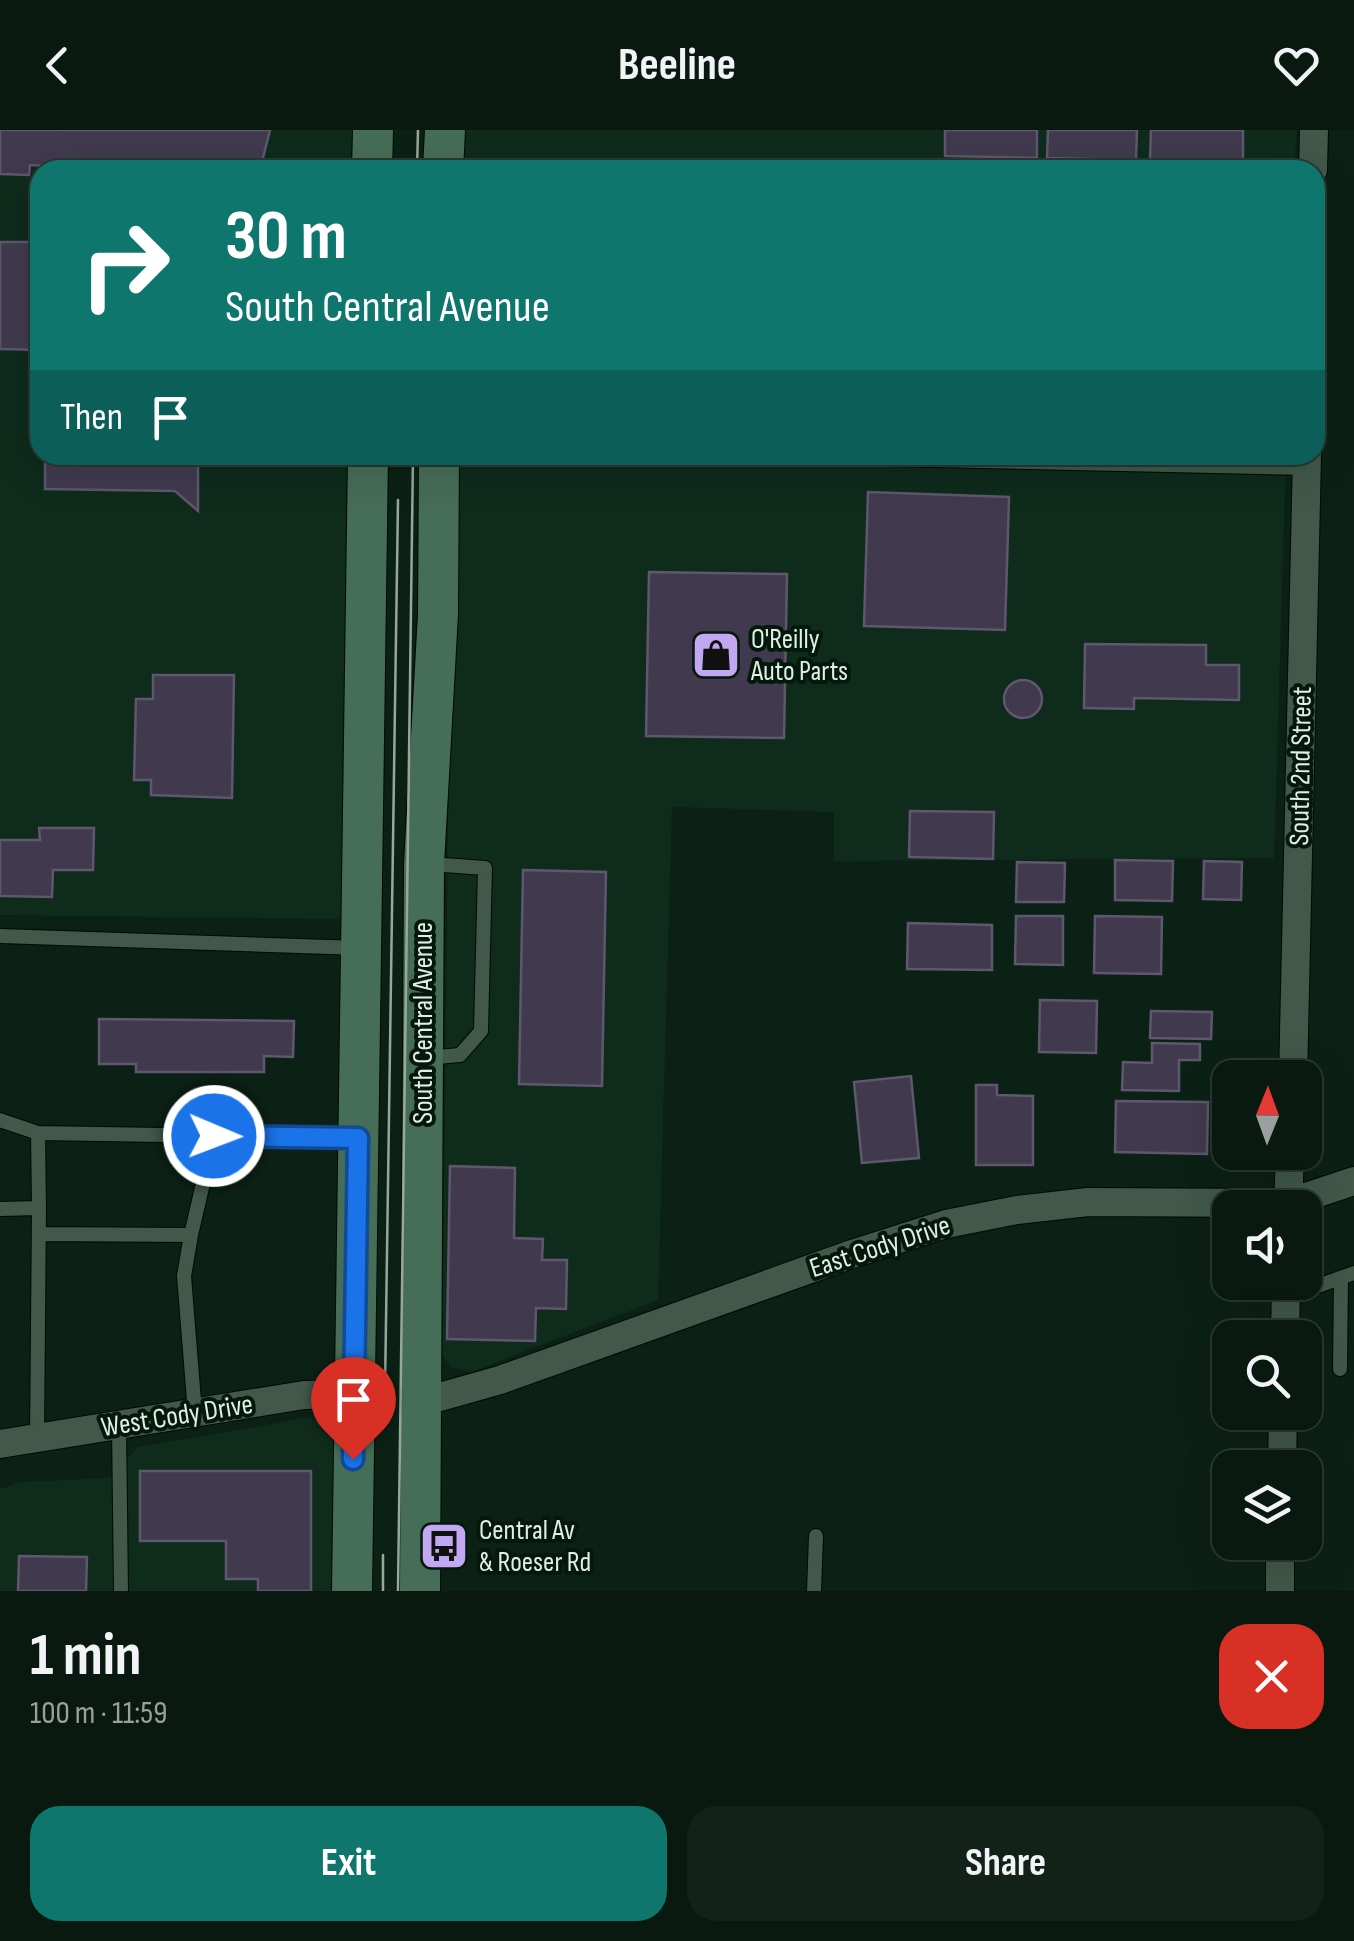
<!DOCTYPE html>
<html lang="en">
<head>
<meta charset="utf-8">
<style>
  :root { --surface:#091910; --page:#122219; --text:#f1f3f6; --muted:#99a09f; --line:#293830; --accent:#0f766e }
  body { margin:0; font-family:"Sofia Sans Condensed",sans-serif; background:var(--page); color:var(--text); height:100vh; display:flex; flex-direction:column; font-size:38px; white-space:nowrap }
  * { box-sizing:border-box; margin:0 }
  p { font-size:32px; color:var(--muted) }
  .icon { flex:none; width:55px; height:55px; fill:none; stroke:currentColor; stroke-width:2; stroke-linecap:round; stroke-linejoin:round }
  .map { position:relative; height:1461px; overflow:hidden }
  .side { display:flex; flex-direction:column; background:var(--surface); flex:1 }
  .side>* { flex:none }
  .top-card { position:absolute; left:30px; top:30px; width:1295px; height:305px; border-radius:30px; box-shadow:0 10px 40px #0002,0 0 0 2px var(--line); background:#0f766e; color:#fff; overflow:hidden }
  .needle { width:65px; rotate:1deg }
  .fabs { position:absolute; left:1212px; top:930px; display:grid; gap:20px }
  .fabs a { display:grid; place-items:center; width:110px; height:110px; border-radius:20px; background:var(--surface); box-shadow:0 10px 40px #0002,0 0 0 2px var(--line); font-size:50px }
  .pin { position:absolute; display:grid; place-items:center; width:85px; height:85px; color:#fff; margin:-102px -42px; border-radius:50% 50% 50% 0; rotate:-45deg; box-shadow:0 0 10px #0007 }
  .pin .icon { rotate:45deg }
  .me { position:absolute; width:110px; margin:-55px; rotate:91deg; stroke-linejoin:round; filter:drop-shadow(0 0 8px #0008) }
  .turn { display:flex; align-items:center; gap:35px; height:210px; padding:0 30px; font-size:45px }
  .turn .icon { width:130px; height:130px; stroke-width:2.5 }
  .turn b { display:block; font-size:70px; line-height:85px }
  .then { display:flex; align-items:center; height:95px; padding:0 30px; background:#0003; gap:20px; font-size:38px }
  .round { display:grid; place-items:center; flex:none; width:105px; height:105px; border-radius:30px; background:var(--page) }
  .overview { display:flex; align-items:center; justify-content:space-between; height:170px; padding:0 30px }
  h1 { font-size:60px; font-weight:700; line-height:75px }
  .action { display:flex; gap:20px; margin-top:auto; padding:20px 30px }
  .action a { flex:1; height:115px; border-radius:30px; background:var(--accent); color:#fff; font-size:40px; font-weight:700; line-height:115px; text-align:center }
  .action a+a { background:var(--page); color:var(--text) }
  header { display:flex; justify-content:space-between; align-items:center; height:130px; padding:0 30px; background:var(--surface); font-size:45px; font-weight:700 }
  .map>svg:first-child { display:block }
  .built { fill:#0e2b1c }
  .building { fill:#413a4f; stroke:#5e576d; stroke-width:2.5 }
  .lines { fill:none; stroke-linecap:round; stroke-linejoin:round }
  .lane-casing { stroke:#000a03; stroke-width:16 }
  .street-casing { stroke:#000a03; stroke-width:30 }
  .secondary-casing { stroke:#000a03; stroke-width:42 }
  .lane { stroke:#41584a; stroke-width:14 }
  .street { stroke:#41584a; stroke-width:28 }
  .secondary { stroke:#466d57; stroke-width:40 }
  .tram { stroke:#97a79c; stroke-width:2.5 }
  .route-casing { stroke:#114b97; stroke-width:25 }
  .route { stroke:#1a73e8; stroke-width:18 }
  .labels { text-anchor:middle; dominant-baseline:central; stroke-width:8; stroke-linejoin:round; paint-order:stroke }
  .poi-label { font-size:28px; fill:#e1eee5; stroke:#04180c; text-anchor:start }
  .street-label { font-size:28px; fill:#e1eee5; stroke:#04180c }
</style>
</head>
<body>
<header><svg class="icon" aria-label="back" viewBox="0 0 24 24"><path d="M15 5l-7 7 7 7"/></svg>Beeline<svg class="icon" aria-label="heart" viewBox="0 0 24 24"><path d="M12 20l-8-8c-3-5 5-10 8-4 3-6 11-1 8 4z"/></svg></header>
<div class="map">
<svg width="1354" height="1461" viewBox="0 0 1354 1461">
  <rect width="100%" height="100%" fill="#0c2115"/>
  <path class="built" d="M 0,0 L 357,0 L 357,40 L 40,40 L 40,325 L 352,325 L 345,789 L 0,785 Z
    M 459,0 L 1296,0 L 1295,40 L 458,40 Z
    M 452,325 L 1286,325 L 1274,728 L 834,731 L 834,682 L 672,677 L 658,1170 L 471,1242 L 451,1238 L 442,1225 Z
    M 312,1287 L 326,1293 L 337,1313 L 335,1461 L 0,1461 L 0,1359 L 20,1352 L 109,1348 L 138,1317 Z"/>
  <path class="building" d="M 0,0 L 270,0 L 262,32 L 117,34 L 117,40 L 30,35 L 29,45 L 0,44 Z
    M 945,0 L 1037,0 L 1037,28 L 945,26 Z
    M 1048,0 L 1137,0 L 1136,30 L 1047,28 Z
    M 1151,0 L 1243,0 L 1243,30 L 1150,29 Z
    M 0,112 L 40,112 L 40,220 L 0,219 Z
    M 45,325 L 198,325 L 198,381 L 175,361 L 45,359 Z
    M 868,362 L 1009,367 L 1005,500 L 864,496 Z
    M 649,442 L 787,444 L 784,608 L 646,606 Z
    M 1085,514 L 1206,515 L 1206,535 L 1239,535 L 1239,570 L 1134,568 L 1134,579 L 1084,578 Z
    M 153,545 L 234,545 L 232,668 L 151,665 L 151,650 L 134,650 L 136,569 L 153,569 Z
    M1004 569a19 19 0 1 1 38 0a19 19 0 1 1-38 0Z
    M 910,681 L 994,682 L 993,729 L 909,727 Z
    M 39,698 L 94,698 L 93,740 L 53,740 L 52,767 L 0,766 L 0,710 L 40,710 Z
    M 1115,730 L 1173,731 L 1172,771 L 1115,770 Z
    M 1204,731 L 1242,732 L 1241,770 L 1203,769 Z
    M 1017,732 L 1065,733 L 1064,772 L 1016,772 Z
    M 523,740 L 606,742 L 602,956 L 519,954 Z
    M 1016,786 L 1063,786 L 1063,835 L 1015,834 Z
    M 1095,786 L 1162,787 L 1161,844 L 1094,843 Z
    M 908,793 L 992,795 L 992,840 L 907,839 Z
    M 1040,870 L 1097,871 L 1096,923 L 1039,922 Z
    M 1151,881 L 1212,882 L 1211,909 L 1150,908 Z
    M 99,889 L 294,891 L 293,927 L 264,926 L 264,942 L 136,942 L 136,934 L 99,934 Z
    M 1152,913 L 1200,914 L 1200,930 L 1179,930 L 1179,961 L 1122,960 L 1123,932 L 1152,933 Z
    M 911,946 L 919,1028 L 862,1033 L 854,952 Z
    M 976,955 L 997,955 L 997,965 L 1033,966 L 1033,1035 L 976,1035 Z
    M 1116,971 L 1208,972 L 1207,1024 L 1115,1022 Z
    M 450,1036 L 515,1038 L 514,1108 L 543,1109 L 542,1130 L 567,1130 L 566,1179 L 536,1178 L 535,1211 L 447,1209 Z
    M 140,1341 L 311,1341 L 311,1461 L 258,1461 L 258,1449 L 226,1449 L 226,1411 L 140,1411 Z
    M 19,1426 L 87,1427 L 86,1461 L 18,1461 Z"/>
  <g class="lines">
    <g class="lane-casing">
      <path id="lane" d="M 706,325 L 1307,338
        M 0,806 L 360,818
        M 427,928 L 460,925 L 481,901 L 485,738 L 430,734
        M 0,990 L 38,1003
        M 39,1078 L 38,1003 L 357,1008
        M 0,1079 L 39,1078 L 37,1308
        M 39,1104 L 191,1105 L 214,1006
        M 191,1105 L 184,1146 L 195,1283
        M 1286,1157 L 1315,1157 L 1354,1143
        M 1340,1239 L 1341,1148
        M 119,1295 L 121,1461
        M 814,1461 L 816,1406"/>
    </g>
    <g class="street-casing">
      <path id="street" d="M 1313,40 L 1314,0
        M 1293,948 L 1307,325
        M 1288,1078 L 1290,1022
        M 1285,1208 L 1286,1152
        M 422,1272 L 500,1250 L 852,1124 L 946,1094 L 1017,1080 L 1088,1072 L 1288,1073 L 1354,1051
        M 0,1314 L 304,1265 L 354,1264
        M 1282,1338 L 1283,1282
        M 1280,1461 L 1280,1412"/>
    </g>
    <g class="secondary-casing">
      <path id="secondary" d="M 372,40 L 373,0
        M 443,40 L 445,0
        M 352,1461 L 368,325
        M 420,1461 L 424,734 L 438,484 L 439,325"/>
    </g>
    <use href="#lane" class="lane"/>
    <use href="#street" class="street"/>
    <use href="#secondary" class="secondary"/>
    <path class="tram" d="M 417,40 L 418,0
      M 385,1260 L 398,370
      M 383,1461 L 383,1425
      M 398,1461 L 413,325"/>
  </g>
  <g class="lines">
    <g class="route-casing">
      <path id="route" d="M 214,1006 L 358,1008 L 353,1329"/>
    </g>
    <use href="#route" class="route"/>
  </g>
  <defs>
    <g id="shop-square" transform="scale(2.5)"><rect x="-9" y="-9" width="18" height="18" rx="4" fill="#c2a8f2" stroke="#04180c"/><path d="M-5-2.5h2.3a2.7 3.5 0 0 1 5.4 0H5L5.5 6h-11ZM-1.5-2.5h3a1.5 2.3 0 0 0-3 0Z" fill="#111"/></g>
    <g id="bus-square" transform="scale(2.5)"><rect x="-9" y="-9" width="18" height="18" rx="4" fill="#c2a8f2" stroke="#04180c"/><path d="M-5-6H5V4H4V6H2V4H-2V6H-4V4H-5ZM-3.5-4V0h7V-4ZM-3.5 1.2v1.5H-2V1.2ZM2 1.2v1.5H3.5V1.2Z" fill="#111"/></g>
  </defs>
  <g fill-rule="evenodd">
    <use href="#shop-square" x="716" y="525"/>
    <use href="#bus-square" x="444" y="1416"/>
  </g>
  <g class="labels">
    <g class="poi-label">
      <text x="751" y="509">O'Reilly<tspan x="751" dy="32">Auto Parts</tspan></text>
      <text x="479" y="1400">Central Av<tspan x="479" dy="32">&amp; Roeser Rd</tspan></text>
    </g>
    <g class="street-label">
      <text transform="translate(1301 636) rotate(-89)">South 2nd Street</text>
      <text transform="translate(423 893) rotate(-90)">South Central Avenue</text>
      <text transform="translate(880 1117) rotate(-18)">East Cody Drive</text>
      <text transform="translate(177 1286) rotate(-9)">West Cody Drive</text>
    </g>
  </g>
</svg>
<div class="fabs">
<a><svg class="needle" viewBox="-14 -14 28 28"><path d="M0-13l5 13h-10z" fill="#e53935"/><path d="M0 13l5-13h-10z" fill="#99a09f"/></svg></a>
<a><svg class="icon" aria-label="sound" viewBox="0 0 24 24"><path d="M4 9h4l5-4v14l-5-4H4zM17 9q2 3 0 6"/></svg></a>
<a><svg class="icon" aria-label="search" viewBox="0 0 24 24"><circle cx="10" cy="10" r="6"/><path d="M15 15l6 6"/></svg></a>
<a><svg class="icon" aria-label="layers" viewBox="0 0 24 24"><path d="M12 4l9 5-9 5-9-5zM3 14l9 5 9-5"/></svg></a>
</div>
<div class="pin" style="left:353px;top:1329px;background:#d93025"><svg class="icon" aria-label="arrive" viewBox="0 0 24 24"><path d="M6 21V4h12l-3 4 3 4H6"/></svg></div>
<svg class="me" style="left:214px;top:1006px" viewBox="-20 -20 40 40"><circle r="17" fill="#1a73e8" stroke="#fff" stroke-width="3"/><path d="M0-11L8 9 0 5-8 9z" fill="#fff"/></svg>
<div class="top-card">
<div class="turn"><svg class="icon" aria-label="right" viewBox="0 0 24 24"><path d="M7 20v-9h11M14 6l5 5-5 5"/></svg><div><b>30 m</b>South Central Avenue</div></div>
<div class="then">Then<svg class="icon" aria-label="arrive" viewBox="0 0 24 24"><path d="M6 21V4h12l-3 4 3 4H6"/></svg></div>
</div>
</div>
<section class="side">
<div class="overview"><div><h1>1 min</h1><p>100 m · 11:59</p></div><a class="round" style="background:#d93025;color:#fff"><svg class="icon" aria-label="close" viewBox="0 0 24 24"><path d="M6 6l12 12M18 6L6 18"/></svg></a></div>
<div class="action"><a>Exit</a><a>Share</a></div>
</section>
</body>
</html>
